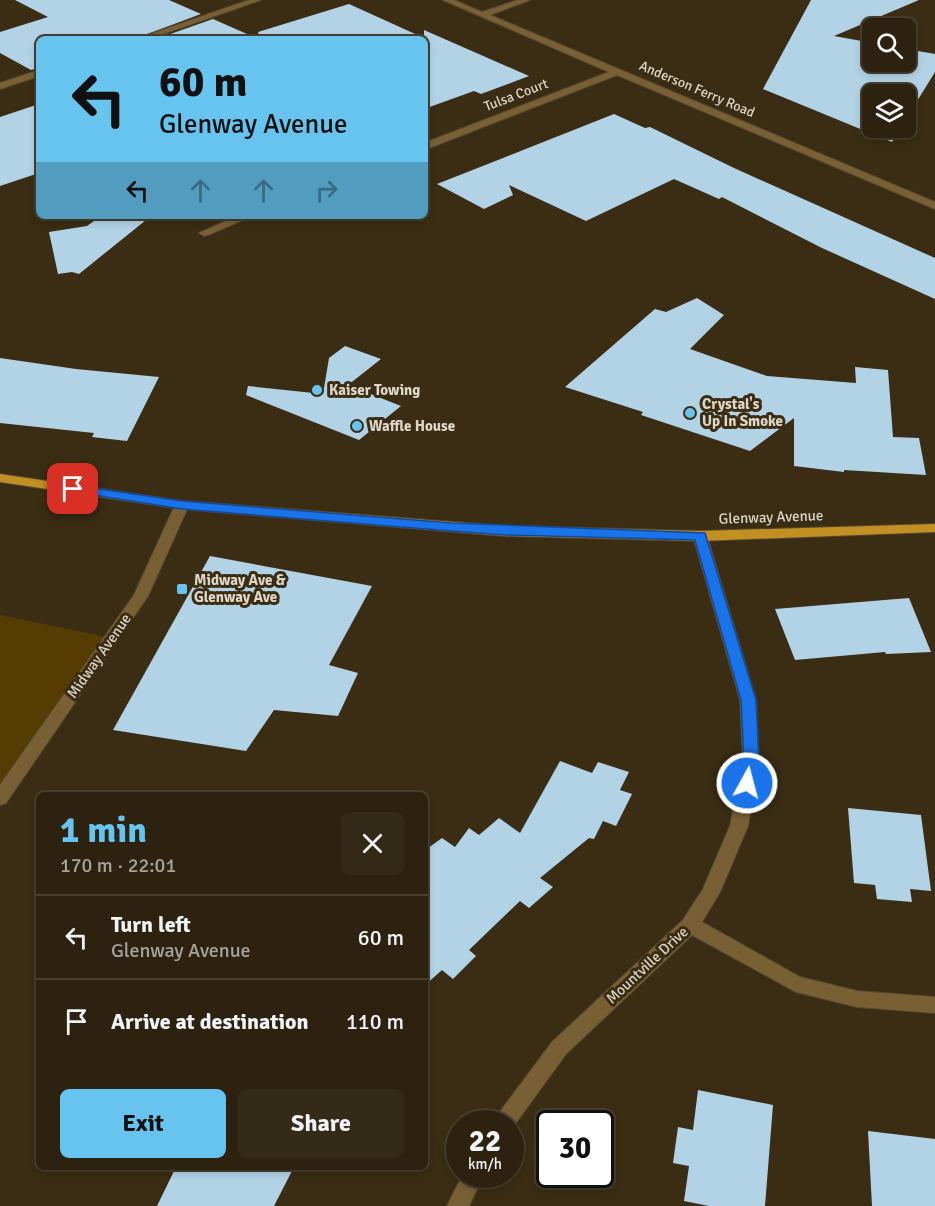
<!DOCTYPE html>
<html lang="en">
<head>
<meta charset="utf-8">
<style>
  :root { --surface:#2c220f; --page:#342a18; --text:#f1f3f6; --muted:#a6a49e; --line:#483f2f; --accent:#66c4ef }
  body { margin:0; font-family:Signika,sans-serif; background:var(--page); color:var(--text); height:100vh; display:flex; flex-direction:column; font-size:22px; white-space:nowrap }
  * { box-sizing:border-box; margin:0 }
  p { font-size:20px; color:var(--muted) }
  .icon { flex:none; width:33px; height:33px; fill:none; stroke:currentColor; stroke-width:2; stroke-linecap:round; stroke-linejoin:round }
  .map { position:relative; flex:1; overflow:hidden }
  .details { position:absolute; left:36px; top:792px; width:392px; height:378px; display:flex; flex-direction:column; background:var(--surface); border-radius:9px; box-shadow:0 3px 9px #0003,0 0 0 2px var(--line) }
  .details>* { flex:none }
  .hud { position:absolute; left:36px; top:36px; width:392px; height:183px; border-radius:9px; box-shadow:0 3px 9px #0003,0 0 0 2px var(--line); background:#66c4ef; color:#111; overflow:hidden }
  .tools { position:absolute; left:862px; top:18px; display:grid; gap:12px }
  .tools a { display:grid; place-items:center; width:54px; height:54px; border-radius:9px; background:var(--surface); box-shadow:0 3px 9px #0003,0 0 0 2px var(--line); font-size:30px }
  .speed { position:absolute; left:446px; top:1110px; display:flex; gap:12px; font-size:30px; font-weight:700; text-align:center }
  .speed>* { display:grid; place-content:center; width:78px; height:78px; border-radius:50%; background:var(--surface); box-shadow:0 3px 9px #0003,0 0 0 2px var(--line); line-height:1 }
  .speed small { font-size:15px; font-weight:400 }
  .speed .limit { border:3px solid #111; border-radius:9px; background:#fff; color:#111 }
  .pin { position:absolute; display:grid; place-items:center; width:51px; height:51px; color:#fff; margin:-26px; border-radius:12px; box-shadow:0 3px 9px #0006 }
  .me { position:absolute; width:66px; margin:-33px; rotate:7deg; stroke-linejoin:round; filter:drop-shadow(0 0 4px #0008) }
  .turn { display:flex; align-items:center; gap:21px; height:126px; padding:0 24px; font-size:27px }
  .turn .icon { width:78px; height:78px; stroke-width:2.5 }
  .turn b { display:block; font-size:42px; line-height:51px }
  .lanes { display:flex; align-items:center; height:57px; padding:0 24px; background:#0003; justify-content:center; gap:30px; direction:ltr }
  .lanes .off { opacity:.35 }
  .round { display:grid; place-items:center; flex:none; width:63px; height:63px; border-radius:9px; background:var(--page) }
  .headline { display:flex; align-items:center; justify-content:space-between; height:102px; padding:0 24px }
  h1 { font-size:36px; font-weight:800; line-height:45px; color:var(--accent) }
  .primary-button { display:flex; gap:12px; margin-top:auto; padding:12px 24px }
  .primary-button a { flex:1; height:69px; border-radius:9px; background:var(--accent); color:#111; font-size:24px; font-weight:800; line-height:69px; text-align:center }
  .primary-button a+a { background:var(--page); color:var(--text) }
  ul { padding:0; list-style:none }
  li { display:flex; align-items:center; gap:18px; height:84px; padding:0 24px; border-top:2px solid var(--line) }
  li div { flex:1 }
  li b { display:block; font-size:22px }
  li em { font-style:normal }
  .map>svg:first-child { display:block }
  .green { fill:#553c03 }
  .building { fill:#b2d3e5 }
  .lines { fill:none; stroke-linecap:round; stroke-linejoin:round }
  .minor-casing { stroke:#544831; stroke-width:2 }
  .primary-casing { stroke:#544831; stroke-width:2 }
  .minor { fill:#786034; fill-rule:evenodd }
  .primary { fill:#c18f22; fill-rule:evenodd }
  .route { fill:#1a73e8; stroke:#114b97; stroke-width:1.5 }
  .poi-dot { fill:#66c4ef; stroke:#3a2d14; stroke-width:2 }
  .labels { text-anchor:middle; dominant-baseline:central; stroke-width:6; stroke-linejoin:round; paint-order:stroke }
  .far-street-label { font-size:14px; fill:#ddd5c7; stroke:#3a2d14 }
  .poi-label { font-size:15px; font-weight:bold; fill:#ddd5c7; stroke:#3a2d14; text-anchor:start }
  .street-label { font-size:15px; fill:#ddd5c7; stroke:#3a2d14 }
</style>
</head>
<body>
<div class="map">
<svg width="935" height="1206" viewBox="0 0 935 1206">
  <rect width="100%" height="100%" fill="#3a2d14"/>
  <path class="green" d="M 0,615 L 112,638 L 0,798 Z"/>
  <path class="building" d="M 15,0 L 169,0 L 201,14 L 134,39 L 39,39 L 39,68 L 31,70 L 0,53 L 0,32 L 48,17 Z
    M 811,0 L 919,0 L 834,36 L 873,43 L 873,62 L 906,62 L 906,49 L 935,54 L 935,72 L 906,119 L 906,94 L 873,94 L 873,128 L 900,128 L 892,142 L 763,89 Z
    M 349,4 L 424,38 L 424,30 L 529,76 L 481,94 L 474,91 L 424,109 L 424,39 L 260,39 L 258,32 Z
    M 213,19 L 258,39 L 156,39 Z
    M 39,104 L 39,173 L 0,186 L 0,117 Z
    M 614,114 L 645,128 L 650,127 L 734,168 L 935,258 L 935,299 L 822,248 L 722,197 L 719,199 L 674,179 L 586,221 L 509,185 L 513,195 L 484,209 L 437,184 Z
    M 101,216 L 151,216 L 79,274 L 72,272 L 58,274 L 49,232 L 87,226 Z
    M 697,298 L 724,315 L 690,349 L 767,376 L 856,383 L 855,367 L 888,370 L 893,437 L 919,438 L 926,475 L 844,470 L 844,472 L 794,466 L 794,418 L 750,451 L 641,415 L 643,412 L 565,387 L 655,309 L 666,312 Z
    M 345,346 L 381,359 L 348,385 L 401,406 L 359,440 L 246,395 L 248,386 L 323,394 L 329,358 Z
    M 0,358 L 76,369 L 159,377 L 127,441 L 92,437 L 94,433 L 0,423 Z
    M 210,556 L 372,586 L 329,665 L 358,673 L 338,716 L 274,710 L 246,751 L 113,730 Z
    M 909,598 L 931,652 L 886,654 L 885,652 L 795,660 L 775,609 Z
    M 560,761 L 592,773 L 598,762 L 629,772 L 620,790 L 632,794 L 616,826 L 603,821 L 594,839 L 589,838 L 540,878 L 553,887 L 529,908 L 520,901 L 469,950 L 476,956 L 453,979 L 442,970 L 424,986 L 424,851 L 442,838 L 455,847 L 469,828 L 479,835 L 499,818 L 520,833 Z
    M 848,808 L 921,815 L 931,891 L 910,889 L 912,902 L 877,899 L 875,885 L 854,883 Z
    M 698,1090 L 773,1105 L 765,1206 L 709,1206 L 684,1201 L 689,1166 L 673,1163 L 678,1127 L 693,1130 Z
    M 868,1131 L 935,1139 L 935,1206 L 872,1206 Z
    M 176,1167 L 294,1167 L 274,1206 L 157,1206 Z"/>
  <g class="lines">
    <g class="minor-casing">
      <path id="minor" d="M 249,0 L 261,0 L 149,39 L 136,39 Z
        M 443,0 L 454,0 L 482,12 L 518,0 L 530,0 L 490,15 L 935,202 L 935,209 L 617,75 L 424,150 L 424,143 L 609,72 Z
        M 39,70 L 39,76 L 0,89 L 0,83 Z
        M 237,216 L 252,216 L 208,235 L 204,236 L 199,233 Z
        M 182,501 L 189,505 L 148,596 L 6,803 L 0,805 L 0,785 L 134,595 L 175,505 Z
        M 700,531 L 707,536 L 756,700 L 759,761 L 748,826 L 720,892 L 702,922 L 800,977 L 857,991 L 935,997 L 935,1013 L 857,1007 L 796,992 L 692,935 L 566,1054 L 510,1131 L 510,1124 L 493,1124 L 496,1117 L 552,1042 L 683,920 L 703,889 L 730,826 L 743,761 L 740,700 L 693,536 Z
        M 463,1174 L 484,1174 L 469,1206 L 447,1206 Z"/>
    </g>
    <g class="primary-casing">
      <path id="primary" d="M 0,474 L 182,501 L 505,526 L 700,531 L 935,524 L 935,532 L 700,541 L 505,536 L 182,509 L 0,482 Z"/>
    </g>
    <use href="#minor" class="minor"/>
    <use href="#primary" class="primary"/>
  </g>
  <path class="route" d="M 73,485 L 182,501 L 451,523 L 705,533 L 756,700 L 759,761 L 753,787 L 742,787 L 739,783 L 744,761 L 741,700 L 695,540 L 505,535 L 451,531 L 182,509 L 68,491 L 66,489 Z"/>
  <g class="poi-dot">
    <circle cx="317" cy="390" r="6"/>
    <circle cx="690" cy="413" r="6"/>
    <circle cx="357" cy="426" r="6"/>
    <rect x="176" y="583" width="12" height="12" rx="3"/>
  </g>
  <g class="labels">
    <g class="far-street-label">
      <text transform="translate(697 89) rotate(23)">Anderson Ferry Road</text>
      <text transform="translate(516 95) rotate(-21)">Tulsa Court</text>
    </g>
    <g class="poi-label">
      <text x="329" y="390">Kaiser Towing</text>
      <text x="702" y="404">Crystal's<tspan x="702" dy="17">Up In Smoke</tspan></text>
      <text x="369" y="426">Waffle House</text>
      <text x="194" y="580">Midway Ave &amp;<tspan x="194" dy="17">Glenway Ave</tspan></text>
    </g>
    <g class="street-label">
      <text transform="translate(771 517) rotate(-2)">Glenway Avenue</text>
      <text transform="translate(99 656) rotate(-55)">Midway Avenue</text>
      <text transform="translate(647 965) rotate(-43)">Mountville Drive</text>
    </g>
  </g>
</svg>
<div class="tools">
<a><svg class="icon" aria-label="search" viewBox="0 0 24 24"><circle cx="10" cy="10" r="6"/><path d="M15 15l6 6"/></svg></a>
<a><svg class="icon" aria-label="layers" viewBox="0 0 24 24"><path d="M12 4l9 5-9 5-9-5zM3 14l9 5 9-5"/></svg></a>
</div>
<div class="speed"><div>22<small>km/h</small></div><div class="limit">30</div></div>
<div class="pin" style="left:73px;top:489px;background:#d93025"><svg class="icon" aria-label="arrive" viewBox="0 0 24 24"><path d="M6 21V4h12l-3 4 3 4H6"/></svg></div>
<svg class="me" style="left:747px;top:783px" viewBox="-20 -20 40 40"><circle r="17" fill="#1a73e8" stroke="#fff" stroke-width="3"/><path d="M0-11L8 9 0 5-8 9z" fill="#fff"/></svg>
<div class="hud">
<div class="turn"><svg class="icon" aria-label="left" viewBox="0 0 24 24"><path d="M17 20v-9H6M10 6l-5 5 5 5"/></svg><div><b>60 m</b>Glenway Avenue</div></div>
<div class="lanes"><svg class="icon" aria-label="left" viewBox="0 0 24 24"><path d="M17 20v-9H6M10 6l-5 5 5 5"/></svg><svg class="icon off" aria-label="ahead" viewBox="0 0 24 24"><path d="M12 20V5M6 11l6-6 6 6"/></svg><svg class="icon off" aria-label="ahead" viewBox="0 0 24 24"><path d="M12 20V5M6 11l6-6 6 6"/></svg><svg class="icon off" aria-label="right" viewBox="0 0 24 24"><path d="M7 20v-9h11M14 6l5 5-5 5"/></svg></div>
</div>
<section class="details">
<div class="headline"><div><h1>1 min</h1><p>170 m · 22:01</p></div><a class="round"><svg class="icon" aria-label="close" viewBox="0 0 24 24"><path d="M6 6l12 12M18 6L6 18"/></svg></a></div>
<ul>
<li><svg class="icon" aria-label="left" viewBox="0 0 24 24"><path d="M17 20v-9H6M10 6l-5 5 5 5"/></svg><div><b>Turn left</b><p>Glenway Avenue</p></div><em>60 m</em></li>
<li><svg class="icon" aria-label="arrive" viewBox="0 0 24 24"><path d="M6 21V4h12l-3 4 3 4H6"/></svg><div><b>Arrive at destination</b></div><em>110 m</em></li>
</ul>
<div class="primary-button"><a>Exit</a><a>Share</a></div>
</section>
</div>
</body>
</html>
